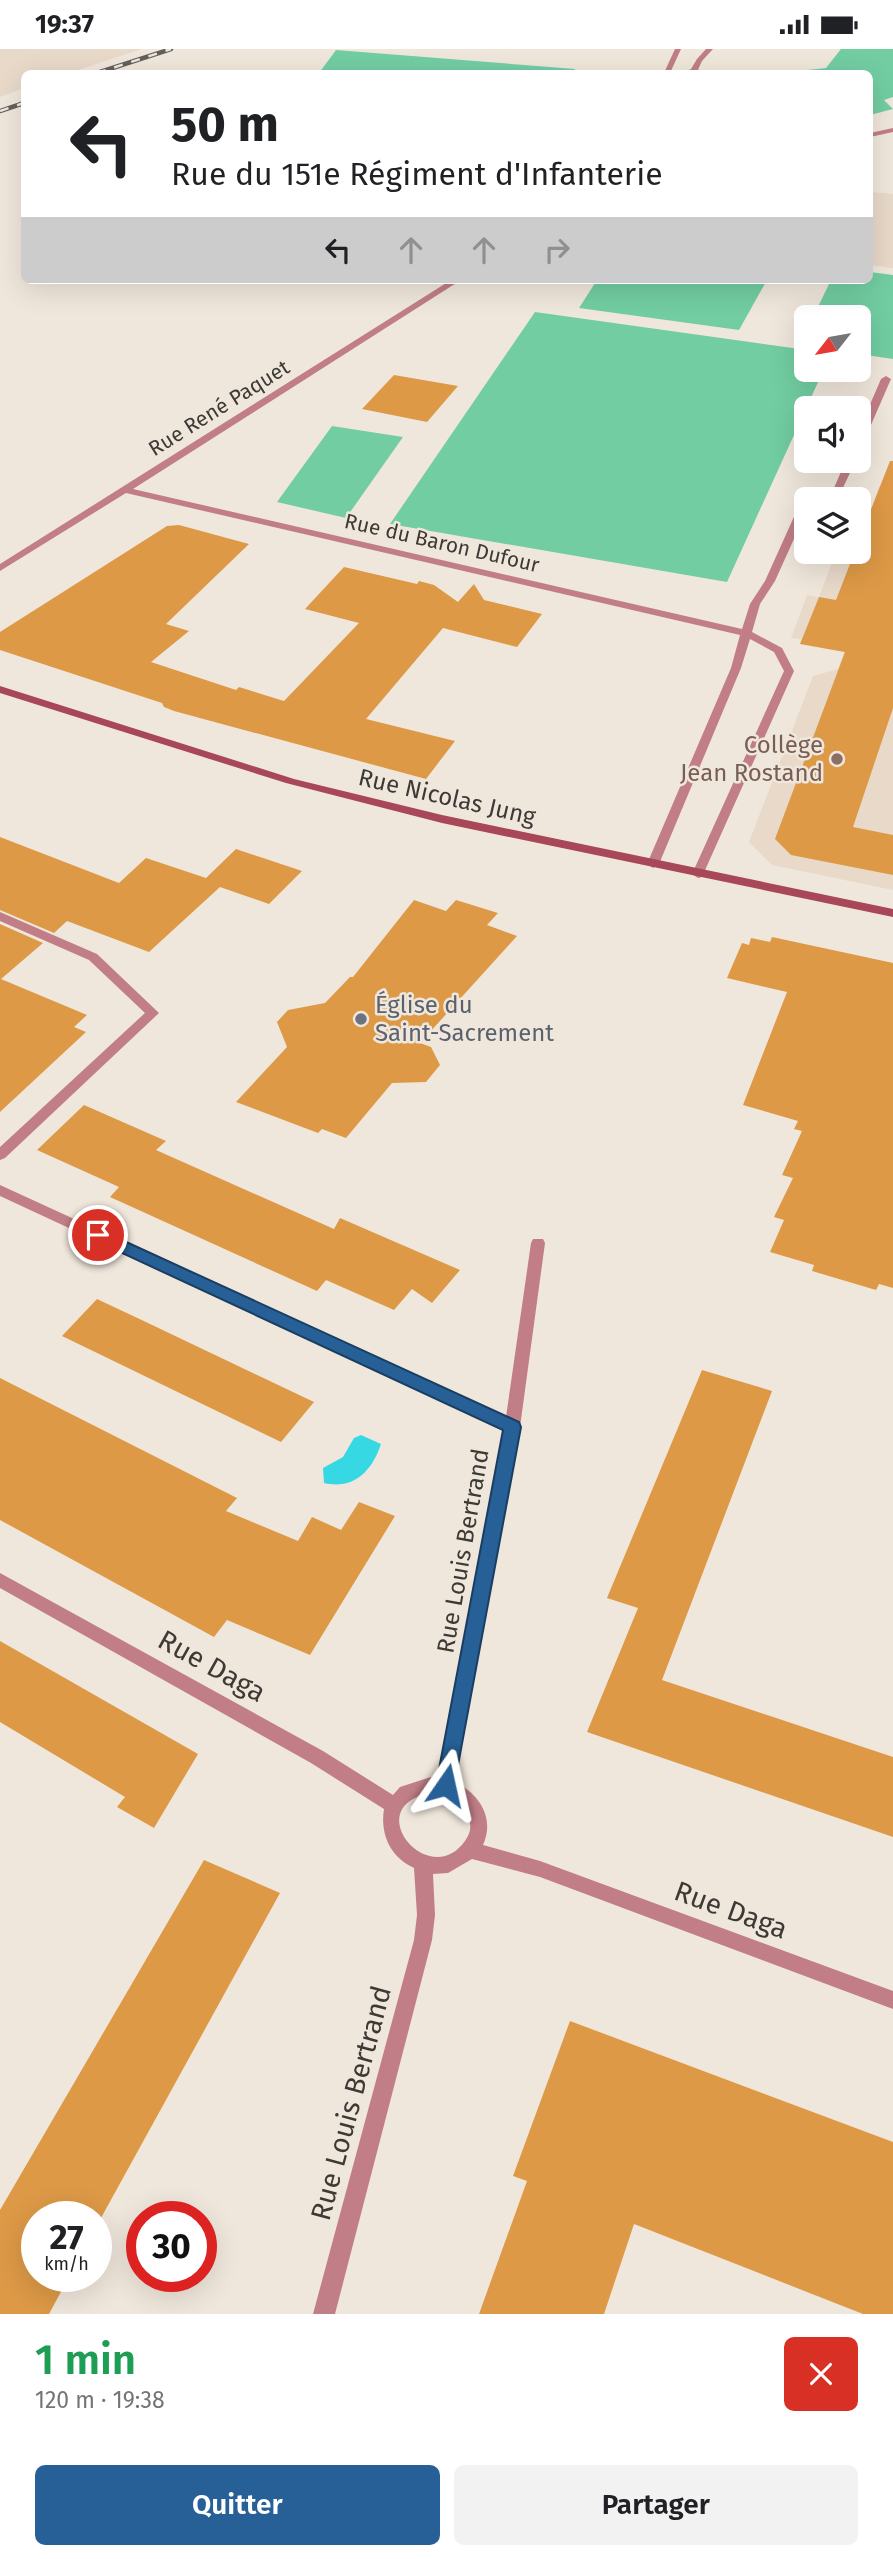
<!DOCTYPE html>
<html lang="fr">
<head>
<meta charset="utf-8">
<style>
  :root { --surface:#fff; --page:#f2f2f2; --text:#202124; --muted:#757577; --accent:#266097 }
  body { margin:0; font-family:"Fira Sans",sans-serif; background:var(--page); color:var(--text); height:100vh; display:flex; flex-direction:column; font-size:26px; white-space:nowrap }
  * { box-sizing:border-box; margin:0 }
  p { font-size:23px; color:var(--muted) }
  .icon { flex:none; width:38px; height:38px; fill:none; stroke:currentColor; stroke-width:2; stroke-linecap:round; stroke-linejoin:round }
  .map { position:relative; height:2265px; overflow:hidden }
  .side { display:flex; flex-direction:column; background:var(--surface); flex:1 }
  .side>* { flex:none }
  .guide { position:absolute; left:21px; top:21px; width:852px; height:214px; border-radius:10px; box-shadow:0 7px 28px #0002; background:#fff; color:var(--text); overflow:hidden }
  .needle { width:46px; rotate:239deg }
  .buttons { position:absolute; left:794px; top:256px; display:grid; gap:14px }
  .buttons a { display:grid; place-items:center; width:77px; height:77px; border-radius:10px; background:var(--surface); box-shadow:0 7px 28px #0002; font-size:35px }
  .speed { position:absolute; left:21px; top:2152px; display:flex; gap:14px; font-size:35px; font-weight:700; text-align:center }
  .speed>* { display:grid; place-content:center; width:91px; height:91px; border-radius:50%; background:var(--surface); box-shadow:0 7px 28px #0002; line-height:1 }
  .speed small { font-size:18px; font-weight:400 }
  .speed .limit { border:10px solid #d22; background:#fff; color:#111 }
  .pin { position:absolute; display:grid; place-items:center; width:60px; height:60px; color:#fff; margin:-30px; border:4px solid #fff; border-radius:50%; box-shadow:0 2px 7px #0007 }
  .me { position:absolute; width:77px; margin:-38px; rotate:11deg; stroke-linejoin:round; filter:drop-shadow(0 0 5px #0008) }
  .turn { display:flex; align-items:center; gap:24px; height:147px; padding:0 35px; font-size:32px }
  .turn .icon { width:91px; height:91px; stroke-width:2.5 }
  .turn b { display:block; font-size:49px; line-height:60px }
  .lanes { display:flex; align-items:center; height:66px; padding:0 35px; background:#0003; justify-content:center; gap:35px; direction:ltr }
  .lanes .off { opacity:.35 }
  .round { display:grid; place-items:center; flex:none; width:74px; height:74px; border-radius:10px; background:var(--page) }
  .head { display:flex; align-items:center; justify-content:space-between; height:119px; padding:0 35px }
  h1 { font-size:42px; font-weight:600; line-height:52px; color:#1e9e55 }
  .button { display:flex; gap:14px; margin-top:auto; padding:14px 35px }
  .button a { flex:1; height:80px; border-radius:10px; background:var(--accent); color:#fff; font-size:28px; font-weight:600; line-height:80px; text-align:center }
  .button a+a { background:var(--page); color:var(--text) }
  .status { display:flex; justify-content:space-between; align-items:center; height:49px; padding:0 35px; background:var(--surface); direction:ltr }
  .status svg { height:19px; fill:currentColor }
  .map>svg:first-child { display:block }
  .built { fill:#e8d9c9 }
  .green { fill:#72cda2 }
  .water { fill:#36d9e3 }
  .building { fill:#dd9946 }
  .lines { fill:none; stroke-linecap:round; stroke-linejoin:round }
  .minor { fill:#c17e86; fill-rule:evenodd }
  .secondary { fill:#a74757; fill-rule:evenodd }
  .rail-casing { stroke:#635f5a; stroke-width:4.5 }
  .rail { stroke:#f0e7dc; stroke-width:2.5; stroke-dasharray:9; stroke-linecap:butt }
  .route { fill:#266097; stroke:#193e62; stroke-width:2 }
  .education-dot { fill:#8d6e63; stroke:#f0e7dc; stroke-width:2.5 }
  .worship-dot { fill:#6b7280; stroke:#f0e7dc; stroke-width:2.5 }
  .labels { text-anchor:middle; dominant-baseline:central; stroke-width:5; stroke-linejoin:round; paint-order:stroke }
  .far-street-label { font-size:21px; fill:#3d3a36; stroke:#f0e7dc }
  .education-label { font-size:24px; fill:#785e54; stroke:#f0e7dc; text-anchor:end }
  .street-label { font-size:24px; fill:#3d3a36; stroke:#f0e7dc }
  .worship-label { font-size:24px; fill:#5b616d; stroke:#f0e7dc; text-anchor:start }
  .near-street-label { font-size:28px; fill:#3d3a36; stroke:#f0e7dc }
</style>
</head>
<body>
<div class="status"><b>19:37</b><svg viewBox="0 0 49 12"><path d="M0 12V9h3v3zM5 12V6h3v6zM10 12V3h3v9zM15 12V0h3v12zM26 1h20v11H26zM47 4h2v5h-2z"/></svg></div>
<div class="map">
<svg width="893" height="2265" viewBox="0 0 893 2265">
  <rect width="100%" height="100%" fill="#f0e7dc"/>
  <path class="built" d="M 0,0 L 142,0 L 69,24 L 24,24 L 24,39 L 0,48 Z
    M 870,143 L 893,145 L 893,219 L 870,216 Z
    M 879,437 L 893,439 L 893,841 L 772,816 L 749,793 L 813,627 L 838,620 L 844,603 L 800,595 L 801,590 L 791,589 L 807,546 L 819,548 L 836,503 L 853,506 L 855,502 L 859,502 Z"/>
  <path class="green" d="M 841,0 L 893,0 L 893,48 L 884,51 L 893,60 L 870,66 L 870,24 L 780,24 L 826,19 Z
    M 336,1 L 575,20 L 573,24 L 319,24 Z
    M 870,223 L 893,226 L 893,310 L 859,305 L 859,268 L 813,268 L 831,231 L 870,231 Z
    M 597,231 L 767,231 L 739,281 L 579,259 Z
    M 535,263 L 807,301 L 807,320 L 824,320 L 727,533 L 390,475 Z
    M 332,377 L 403,388 L 346,469 L 277,453 Z"/>
  <path class="water" d="M 361,1386 L 381,1395 C 372,1422 354,1441 324,1434 L 323,1419 L 343,1408 L 354,1389 Z"/>
  <path class="building" d="M 394,326 L 458,337 L 427,373 L 362,360 Z
    M 890,412 L 893,412 L 893,659 L 853,778 L 893,786 L 893,826 L 791,806 L 775,790 L 845,603 L 800,595 L 819,548 L 836,551 L 855,502 L 859,502 L 859,491 Z
    M 179,476 L 249,495 L 166,575 L 189,582 L 151,613 L 236,641 L 239,638 L 284,652 L 359,574 L 305,560 L 344,518 L 417,535 L 419,532 L 434,536 L 458,553 L 474,535 L 484,551 L 542,565 L 517,598 L 443,579 L 366,670 L 455,692 L 426,730 L 174,662 L 164,658 L 162,654 L 0,601 L 0,583 L 167,477 Z
    M 0,788 L 119,834 L 146,809 L 206,829 L 236,800 L 302,822 L 269,855 L 220,838 L 149,903 L 67,872 L 54,884 L 0,861 Z
    M 414,851 L 446,862 L 456,851 L 498,864 L 487,876 L 517,887 L 420,994 L 431,998 L 440,1016 L 426,1033 L 392,1034 L 346,1089 L 322,1080 L 318,1084 L 236,1053 L 287,998 L 277,973 L 288,961 L 325,954 L 350,928 L 353,928 Z
    M 0,875 L 43,894 L 1,930 L 87,966 L 74,978 L 86,983 L 0,1063 Z
    M 772,888 L 893,914 L 893,1239 L 879,1235 L 876,1241 L 812,1222 L 814,1216 L 770,1203 L 784,1171 L 774,1168 L 793,1129 L 782,1126 L 802,1082 L 794,1080 L 798,1072 L 743,1056 L 787,943 L 727,929 L 742,894 L 749,896 L 751,889 L 770,893 Z
    M 84,1056 L 166,1092 L 156,1101 L 334,1180 L 340,1169 L 460,1221 L 432,1254 L 412,1240 L 394,1261 L 326,1231 L 317,1242 L 110,1148 L 119,1138 L 37,1101 Z
    M 97,1250 L 148,1274 L 314,1353 L 281,1393 L 62,1287 Z
    M 702,1321 L 772,1342 L 662,1631 L 893,1708 L 893,1788 L 587,1683 L 638,1559 L 607,1549 Z
    M 0,1329 L 237,1449 L 226,1462 L 298,1492 L 312,1468 L 341,1481 L 359,1453 L 395,1467 L 310,1606 L 227,1571 L 214,1588 L 0,1471 Z
    M 0,1592 L 198,1705 L 154,1779 L 117,1758 L 125,1748 L 0,1673 Z
    M 204,1811 L 280,1844 L 96,2178 L 96,2168 L 37,2168 L 37,2228 L 69,2228 L 49,2265 L 0,2265 L 0,2161 Z
    M 570,1972 L 893,2093 L 893,2265 L 863,2265 L 634,2175 L 604,2265 L 479,2265 L 527,2132 L 513,2127 Z"/>
  <g class="lines">
    <path class="minor" d="M 675,0 L 681,0 L 670,24 L 664,24 Z
      M 706,0 L 713,0 L 702,12 L 697,23 L 682,24 L 691,20 L 697,10 Z
      M 893,79 L 893,83 L 870,88 L 870,84 Z
      M 451,231 L 461,231 L 133,440 L 742,580 L 750,555 L 765,532 L 802,450 L 834,439 L 846,411 L 856,411 L 841,443 L 820,450 L 807,450 L 807,461 L 775,532 L 760,555 L 752,583 L 782,599 L 794,622 L 702,828 L 698,829 L 692,825 L 784,622 L 774,603 L 750,590 L 741,619 L 659,815 L 653,819 L 647,815 L 731,619 L 740,586 L 126,444 L 0,522 L 0,515 Z
      M 886,327 L 891,330 L 864,392 L 859,395 L 859,381 L 881,330 Z
      M 0,863 L 97,905 L 159,964 L 5,1109 L 0,1111 L 0,1098 L 145,964 L 89,911 L 0,872 Z
      M 0,1136 L 506,1368 L 531,1194 L 533,1190 L 543,1190 L 545,1194 L 520,1378 L 455,1733 C 480,1745 495,1770 483,1796 L 540,1812 L 893,1942 L 893,1960 L 540,1828 L 472,1810 L 448,1824 L 433,1825 L 435,1866 L 432,1891 L 335,2265 L 313,2265 L 414,1891 L 417,1866 L 414,1819 C 390,1808 380,1785 384,1760 L 311,1714 L 0,1539 L 0,1524 L 323,1702 L 393,1746 L 400,1738 L 434,1727 L 439,1728 L 504,1381 L 0,1147 ZM 434,1743 C 455,1747 482,1769 465,1792 C 432,1838 372,1773 413,1750 C 419,1746 428,1745 434,1743 Z"/>
    <path class="secondary" d="M 0,637 L 294,730 L 442,766 L 893,860 L 893,868 L 442,774 L 286,734 L 0,644 Z"/>
    <g class="rail-casing">
      <path id="rail" d="M 97,24 L 171,0
        M 0,62 L 24,54"/>
    </g>
    <use href="#rail" class="rail"/>
  </g>
  <path class="route" d="M 98,1180 L 519,1373 L 521,1378 L 453,1743 L 446,1745 L 439,1743 L 436,1736 L 503,1381 L 92,1190 L 89,1186 Z"/>
  <circle class="education-dot" cx="837" cy="710" r="7"/>
  <circle class="worship-dot" cx="361" cy="970" r="7"/>
  <g class="labels">
    <g class="far-street-label">
      <text transform="translate(219 359) rotate(-32)">Rue René Paquet</text>
      <text transform="translate(442 494) rotate(13)">Rue du Baron Dufour</text>
    </g>
    <g class="education-label">
      <text x="823" y="696">Collège<tspan x="823" dy="28">Jean Rostand</tspan></text>
    </g>
    <g class="street-label">
      <text transform="translate(447 748) rotate(13)">Rue Nicolas Jung</text>
      <text transform="translate(463 1502) rotate(-80)">Rue Louis Bertrand</text>
    </g>
    <g class="worship-label">
      <text x="375" y="956">Église du<tspan x="375" dy="28">Saint-Sacrement</tspan></text>
    </g>
    <g class="near-street-label">
      <text transform="translate(212 1617) rotate(29)">Rue Daga</text>
      <text transform="translate(731 1861) rotate(20)">Rue Daga</text>
      <text transform="translate(351 2054) rotate(-75)">Rue Louis Bertrand</text>
    </g>
  </g>
</svg>
<div class="buttons">
<a><svg class="needle" viewBox="-14 -14 28 28"><path d="M0-13l5 13h-10z" fill="#e53935"/><path d="M0 13l5-13h-10z" fill="#757577"/></svg></a>
<a><svg class="icon" aria-label="sound" viewBox="0 0 24 24"><path d="M4 9h4l5-4v14l-5-4H4zM17 9q2 3 0 6"/></svg></a>
<a><svg class="icon" aria-label="layers" viewBox="0 0 24 24"><path d="M12 4l9 5-9 5-9-5zM3 14l9 5 9-5"/></svg></a>
</div>
<div class="speed"><div>27<small>km/h</small></div><div class="limit">30</div></div>
<div class="pin" style="left:98px;top:1186px;background:#d93025"><svg class="icon" aria-label="arrive" viewBox="0 0 24 24"><path d="M6 21V4h12l-3 4 3 4H6"/></svg></div>
<svg class="me" style="left:446px;top:1736px" viewBox="-20 -20 40 40"><path d="M0-17L14 15 0 8-14 15z" fill="#266097" stroke="#fff" stroke-width="4"/></svg>
<div class="guide">
<div class="turn"><svg class="icon" aria-label="left" viewBox="0 0 24 24"><path d="M17 20v-9H6M10 6l-5 5 5 5"/></svg><div><b>50 m</b>Rue du 151e Régiment d'Infanterie</div></div>
<div class="lanes"><svg class="icon" aria-label="left" viewBox="0 0 24 24"><path d="M17 20v-9H6M10 6l-5 5 5 5"/></svg><svg class="icon off" aria-label="ahead" viewBox="0 0 24 24"><path d="M12 20V5M6 11l6-6 6 6"/></svg><svg class="icon off" aria-label="ahead" viewBox="0 0 24 24"><path d="M12 20V5M6 11l6-6 6 6"/></svg><svg class="icon off" aria-label="right" viewBox="0 0 24 24"><path d="M7 20v-9h11M14 6l5 5-5 5"/></svg></div>
</div>
</div>
<section class="side">
<div class="head"><div><h1>1 min</h1><p>120 m · 19:38</p></div><a class="round" style="background:#d93025;color:#fff"><svg class="icon" aria-label="close" viewBox="0 0 24 24"><path d="M6 6l12 12M18 6L6 18"/></svg></a></div>
<div class="button"><a>Quitter</a><a>Partager</a></div>
</section>
</body>
</html>
